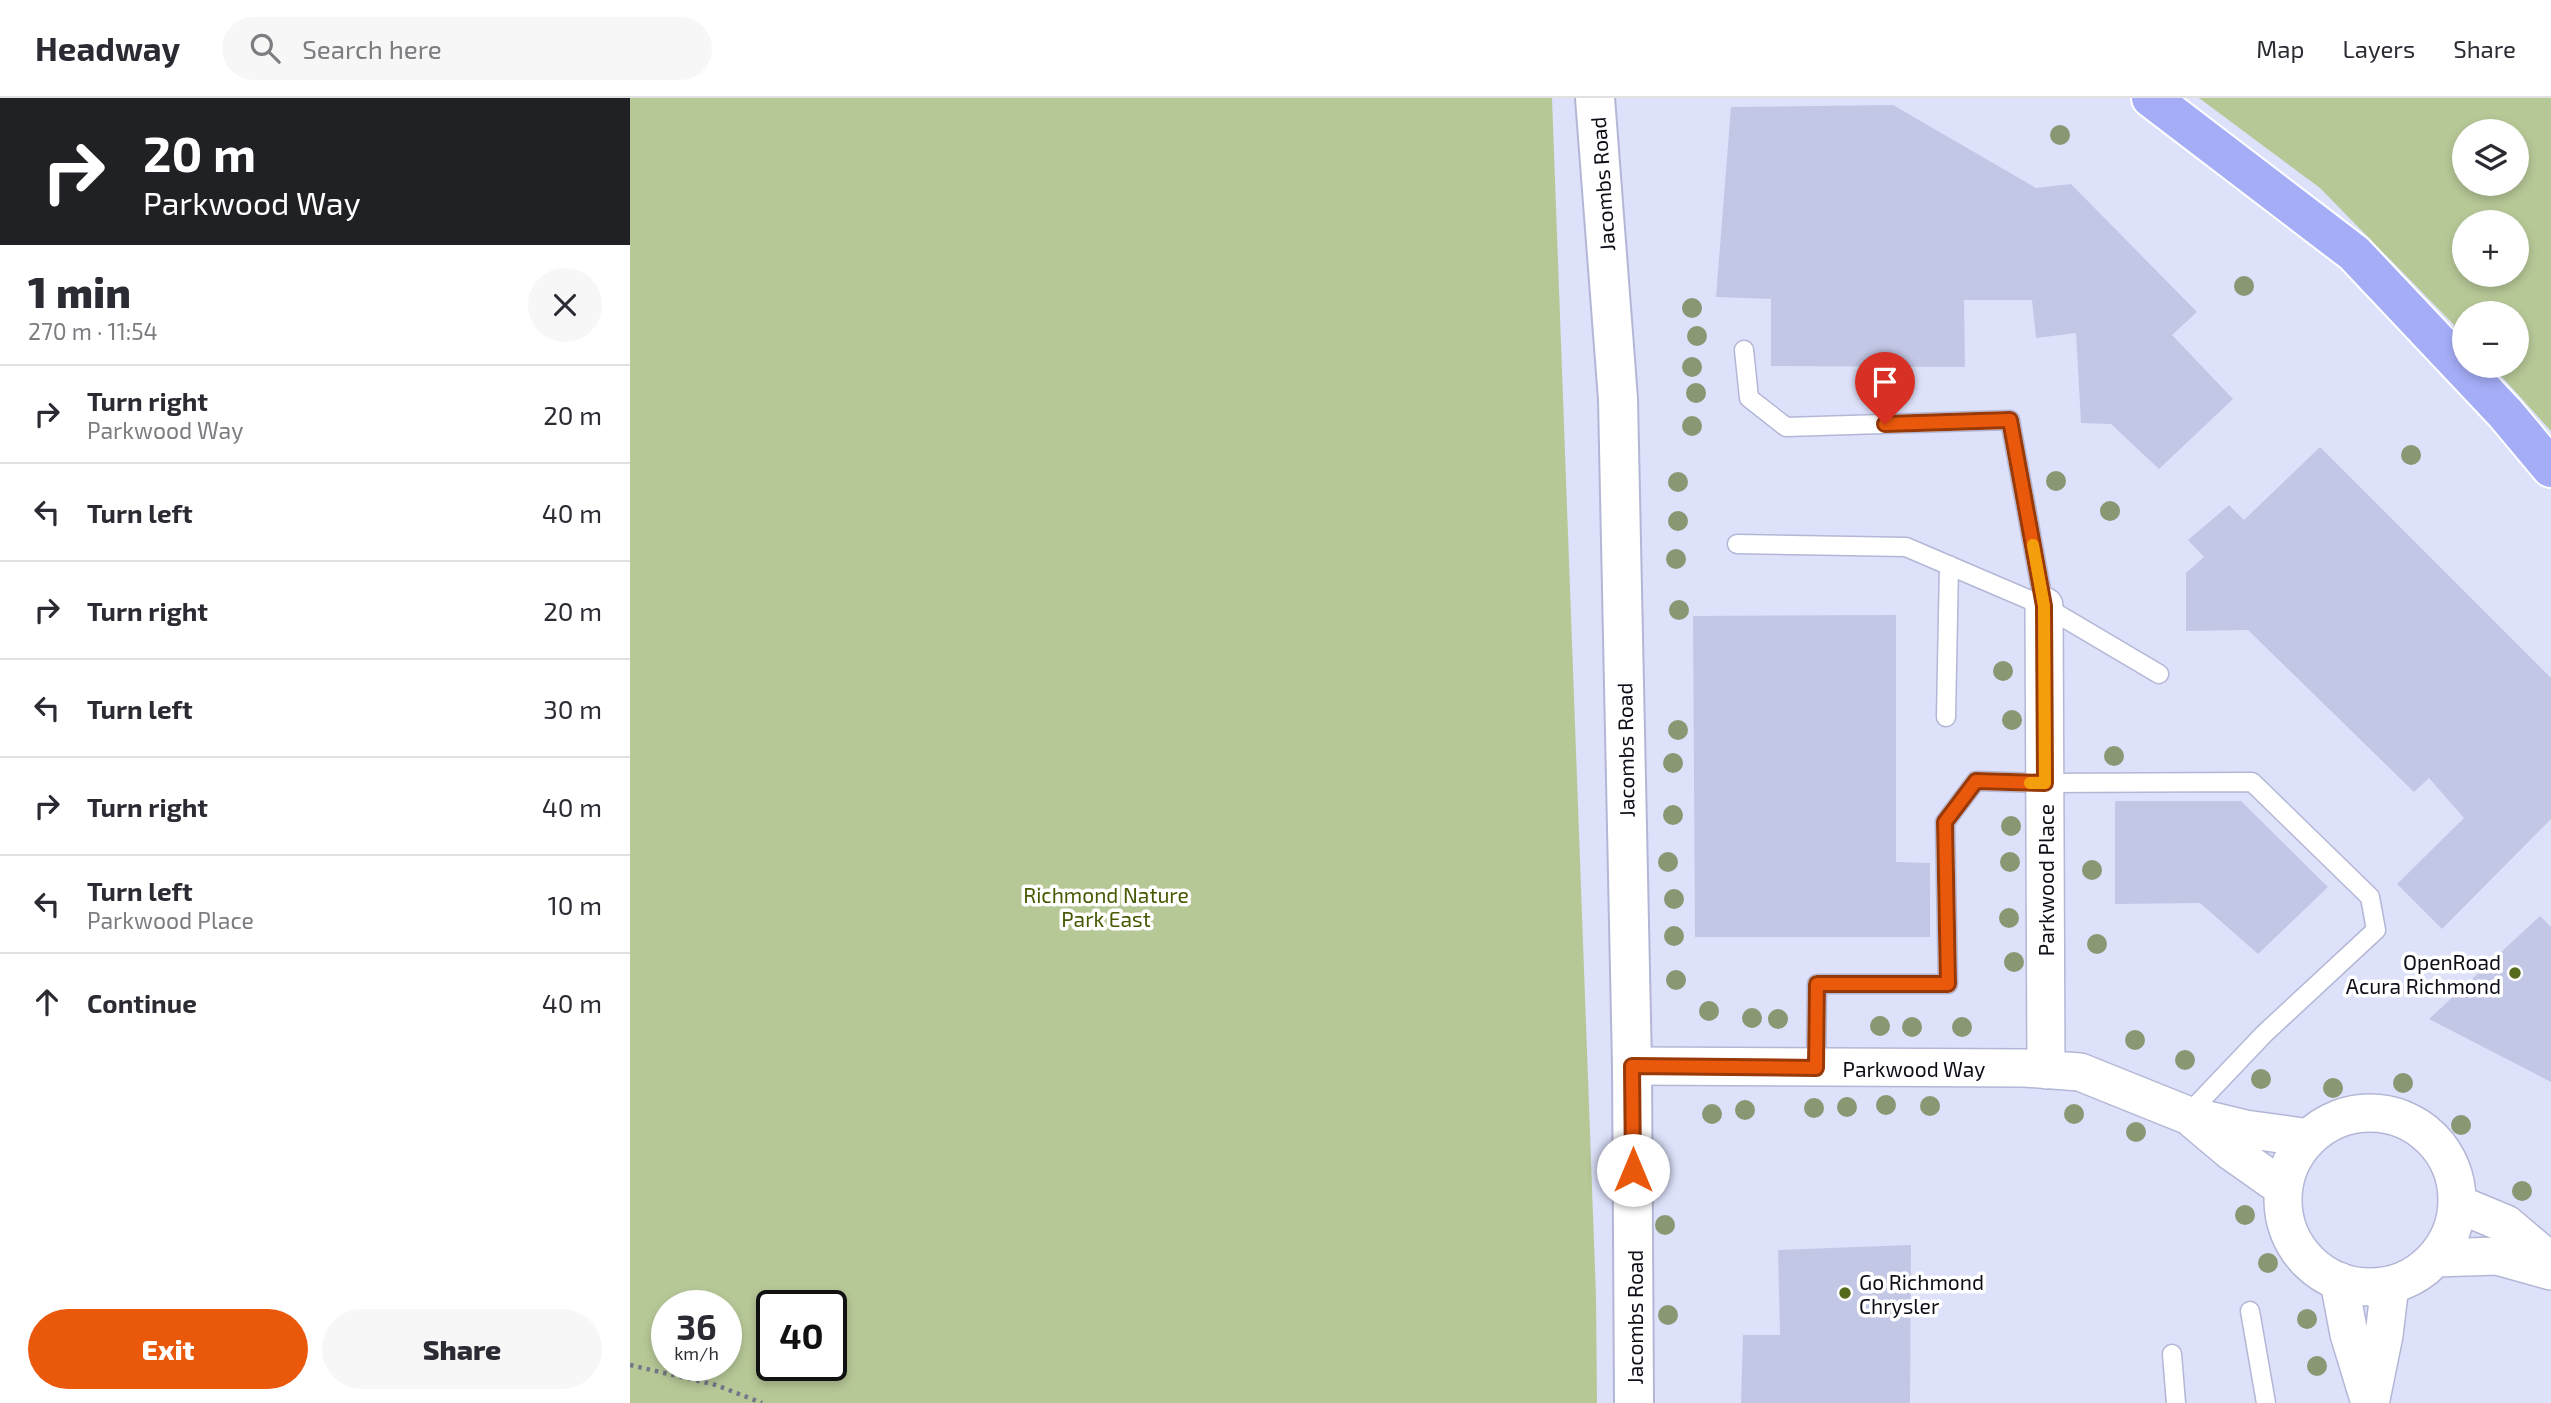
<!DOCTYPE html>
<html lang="en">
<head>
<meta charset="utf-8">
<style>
  :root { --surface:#fff; --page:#f7f7f7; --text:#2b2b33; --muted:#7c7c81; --line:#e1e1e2; --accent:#ea580c }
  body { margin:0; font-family:"Exo 2",sans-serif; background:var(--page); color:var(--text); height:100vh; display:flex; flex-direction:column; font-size:26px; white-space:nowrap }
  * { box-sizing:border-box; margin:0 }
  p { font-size:23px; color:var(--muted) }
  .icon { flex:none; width:38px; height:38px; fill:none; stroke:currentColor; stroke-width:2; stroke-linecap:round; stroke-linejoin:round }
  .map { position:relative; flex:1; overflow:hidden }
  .details { display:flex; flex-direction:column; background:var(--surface); width:630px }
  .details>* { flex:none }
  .guide { background:#202124; color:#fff; overflow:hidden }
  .controls { position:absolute; left:1822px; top:21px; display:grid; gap:14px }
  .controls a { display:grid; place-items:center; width:77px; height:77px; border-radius:50%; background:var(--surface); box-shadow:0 4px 10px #0003; font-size:35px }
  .speed { position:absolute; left:21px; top:1192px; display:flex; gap:14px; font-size:35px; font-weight:700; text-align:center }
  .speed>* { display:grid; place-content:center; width:91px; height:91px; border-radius:50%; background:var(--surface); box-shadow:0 4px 10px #0003; line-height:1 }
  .speed small { font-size:18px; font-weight:400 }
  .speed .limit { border:4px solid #111; border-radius:10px; background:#fff; color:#111 }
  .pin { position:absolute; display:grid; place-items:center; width:60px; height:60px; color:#fff; margin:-72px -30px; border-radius:50% 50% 50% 0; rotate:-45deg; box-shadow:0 0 7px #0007 }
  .pin .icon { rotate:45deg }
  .me { position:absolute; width:77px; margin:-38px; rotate:0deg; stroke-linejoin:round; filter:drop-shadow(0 0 5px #0008) }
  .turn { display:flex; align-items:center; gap:24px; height:147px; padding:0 28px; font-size:32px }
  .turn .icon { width:91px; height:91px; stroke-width:2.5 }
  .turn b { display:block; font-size:49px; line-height:60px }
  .round { display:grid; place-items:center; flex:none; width:74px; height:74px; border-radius:37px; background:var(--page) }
  .summary { display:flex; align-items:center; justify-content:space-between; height:119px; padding:0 28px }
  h1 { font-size:42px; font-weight:800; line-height:52px }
  .action { display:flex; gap:14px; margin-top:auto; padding:14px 28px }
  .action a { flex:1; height:80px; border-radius:42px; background:var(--accent); color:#fff; font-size:28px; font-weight:800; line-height:80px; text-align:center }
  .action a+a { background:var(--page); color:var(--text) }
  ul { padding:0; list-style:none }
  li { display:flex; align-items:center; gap:21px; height:98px; padding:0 28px; border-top:2px solid var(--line) }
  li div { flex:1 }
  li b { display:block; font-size:26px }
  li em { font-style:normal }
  header { display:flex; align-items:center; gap:42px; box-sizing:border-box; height:98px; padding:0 35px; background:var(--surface); border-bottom:2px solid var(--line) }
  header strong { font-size:33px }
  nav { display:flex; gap:38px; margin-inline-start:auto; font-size:24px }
  .search { width:490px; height:63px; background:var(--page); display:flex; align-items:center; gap:18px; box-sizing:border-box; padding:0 24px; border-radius:38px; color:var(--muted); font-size:26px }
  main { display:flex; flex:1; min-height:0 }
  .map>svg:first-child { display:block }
  .green { fill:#b7c897; fill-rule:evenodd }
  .building { fill:#c3c7e6 }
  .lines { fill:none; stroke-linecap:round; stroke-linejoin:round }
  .lane-casing { stroke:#b3b7d5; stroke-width:21 }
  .street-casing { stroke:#b3b7d5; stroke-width:40 }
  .secondary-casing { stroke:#b3b7d5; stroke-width:42 }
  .highway-casing { stroke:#fff; stroke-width:42 }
  .path { stroke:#747788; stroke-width:4.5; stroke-dasharray:3.5 5; stroke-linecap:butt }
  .lane { stroke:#fff; stroke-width:18 }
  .street { stroke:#fff; stroke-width:37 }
  .secondary { stroke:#fff; stroke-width:38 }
  .highway { stroke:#a5adf7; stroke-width:38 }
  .tree { fill:#8a9773 }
  .route-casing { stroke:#983908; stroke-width:18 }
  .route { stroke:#ea580c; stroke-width:12 }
  .slow { stroke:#f59e0b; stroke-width:12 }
  .poi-dot { fill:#556b1b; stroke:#fff; stroke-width:2.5 }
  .labels { text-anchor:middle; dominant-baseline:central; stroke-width:7; stroke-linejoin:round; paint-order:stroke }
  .street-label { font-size:21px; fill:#0d0e18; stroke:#fff }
  .park-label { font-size:21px; fill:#465a04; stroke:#fff }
  .poi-label { font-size:21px; fill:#0d0e18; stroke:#fff; text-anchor:end }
</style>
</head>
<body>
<header>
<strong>Headway</strong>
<div class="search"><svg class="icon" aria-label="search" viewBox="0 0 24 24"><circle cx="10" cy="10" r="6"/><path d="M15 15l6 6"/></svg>Search here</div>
<nav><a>Map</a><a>Layers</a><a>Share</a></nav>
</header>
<main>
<section class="details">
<div class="guide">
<div class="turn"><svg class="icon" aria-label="right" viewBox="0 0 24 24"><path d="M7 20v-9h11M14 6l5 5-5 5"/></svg><div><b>20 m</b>Parkwood Way</div></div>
</div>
<div class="summary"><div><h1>1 min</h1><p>270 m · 11:54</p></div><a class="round"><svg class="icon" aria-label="close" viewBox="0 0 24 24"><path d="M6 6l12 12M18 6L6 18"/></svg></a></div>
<ul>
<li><svg class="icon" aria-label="right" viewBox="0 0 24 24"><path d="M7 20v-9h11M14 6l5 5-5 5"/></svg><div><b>Turn right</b><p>Parkwood Way</p></div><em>20 m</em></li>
<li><svg class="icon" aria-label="left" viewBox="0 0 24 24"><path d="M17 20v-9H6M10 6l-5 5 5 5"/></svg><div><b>Turn left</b></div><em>40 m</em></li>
<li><svg class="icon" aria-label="right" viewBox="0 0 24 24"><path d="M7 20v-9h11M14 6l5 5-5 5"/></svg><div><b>Turn right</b></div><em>20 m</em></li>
<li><svg class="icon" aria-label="left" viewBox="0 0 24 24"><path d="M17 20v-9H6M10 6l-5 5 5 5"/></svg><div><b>Turn left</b></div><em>30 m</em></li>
<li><svg class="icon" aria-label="right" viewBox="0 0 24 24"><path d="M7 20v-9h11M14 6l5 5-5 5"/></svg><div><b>Turn right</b></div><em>40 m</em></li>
<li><svg class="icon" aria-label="left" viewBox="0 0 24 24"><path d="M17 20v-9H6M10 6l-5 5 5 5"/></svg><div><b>Turn left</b><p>Parkwood Place</p></div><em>10 m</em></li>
<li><svg class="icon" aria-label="ahead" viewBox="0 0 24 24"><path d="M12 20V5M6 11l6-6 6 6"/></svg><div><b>Continue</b></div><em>40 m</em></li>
</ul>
<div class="action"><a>Exit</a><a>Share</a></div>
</section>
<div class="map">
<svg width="1921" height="1305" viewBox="0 0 1921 1305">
  <rect width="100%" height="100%" fill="#dde1fa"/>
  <path class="green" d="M 0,0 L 922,0 L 966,1198 L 967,1305 L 0,1305 ZM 37,1208 L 96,1208 L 96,1267 L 37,1267 ZM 142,1208 L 201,1208 L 201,1267 L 142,1267 Z
    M 1569,0 L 1921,0 L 1921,333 L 1862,268 L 1886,268 L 1886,215 L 1834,215 L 1834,237 L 1690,90 ZM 1834,33 L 1886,33 L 1886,86 L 1834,86 ZM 1834,124 L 1886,124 L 1886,177 L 1834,177 Z"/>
  <path class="building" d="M 1263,7 L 1406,90 L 1441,86 L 1567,214 L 1542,237 L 1603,301 L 1529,371 L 1481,326 L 1451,325 L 1446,235 L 1406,240 L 1402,202 L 1334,202 L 1335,269 L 1141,268 L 1141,201 L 1086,199 L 1101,9 Z
    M 1690,349 L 1921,580 L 1921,721 L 1812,831 L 1767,786 L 1834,720 L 1799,680 L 1784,694 L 1618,532 L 1556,533 L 1556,475 L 1574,459 L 1558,442 L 1599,407 L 1614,422 Z
    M 1266,517 L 1266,764 L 1300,765 L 1300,839 L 1065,839 L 1063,518 Z
    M 1485,703 L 1611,703 L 1698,789 L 1628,856 L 1570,805 L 1485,806 Z
    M 1910,818 L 1921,829 L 1921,984 L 1799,921 Z
    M 1281,1147 L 1280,1305 L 1111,1305 L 1113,1237 L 1150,1237 L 1148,1152 Z"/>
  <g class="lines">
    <g class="lane-casing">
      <path id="lane" d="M 1114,252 L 1119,300 L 1156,329 L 1380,322 L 1414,508
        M 1107,446 L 1276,449 L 1414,508 L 1529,576
        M 1316,619 L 1319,467
        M 1186,970 L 1187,886 L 1318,886 L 1315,724 L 1346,683 L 1415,685 L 1622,684 L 1740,799 L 1746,832 L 1634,936 L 1557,1017
        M 1620,1213 L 1636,1305
        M 1542,1256 L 1546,1305"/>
    </g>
    <g class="street-casing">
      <path id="street" d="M 1414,508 L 1416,972
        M 1002,968 L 1394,970 L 1450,974 L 1557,1017 L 1615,1031 L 1679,1040
        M1653 1102a87 87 0 1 1 174 0a87 87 0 1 1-174 0Z
        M 1564,1022 L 1602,1054 L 1653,1090
        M 1828,1106 L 1876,1126 L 1921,1164
        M 1805,1160 L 1867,1158 L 1921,1173
        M 1709,1183 L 1719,1236 L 1740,1305
        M 1741,1301 L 1754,1237 L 1760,1187"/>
    </g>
    <g class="secondary-casing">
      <path id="secondary" d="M 965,0 L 988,301 L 1002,968 L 1004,1305"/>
    </g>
    <g class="highway-casing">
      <path id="highway" d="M 1521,0 L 1724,155 L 1875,315 L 1921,370"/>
    </g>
    <path class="path" d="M 0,1267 L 86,1287 L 132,1305"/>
    <use href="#lane" class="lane"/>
    <use href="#street" class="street"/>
    <use href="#secondary" class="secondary"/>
    <use href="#highway" class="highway"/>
  </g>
  <g class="tree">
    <circle cx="1430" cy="37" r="10"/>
    <circle cx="1614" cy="188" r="10"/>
    <circle cx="1062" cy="210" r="10"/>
    <circle cx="1067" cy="238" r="10"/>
    <circle cx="1062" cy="269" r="10"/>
    <circle cx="1066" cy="295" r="10"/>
    <circle cx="1062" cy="328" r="10"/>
    <circle cx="1781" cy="357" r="10"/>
    <circle cx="1426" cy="383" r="10"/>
    <circle cx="1048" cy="384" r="10"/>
    <circle cx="1480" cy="413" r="10"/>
    <circle cx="1048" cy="423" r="10"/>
    <circle cx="1046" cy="461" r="10"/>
    <circle cx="1049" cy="512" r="10"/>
    <circle cx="1373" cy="573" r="10"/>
    <circle cx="1382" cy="622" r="10"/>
    <circle cx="1048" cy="632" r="10"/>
    <circle cx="1484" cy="658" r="10"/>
    <circle cx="1043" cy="665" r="10"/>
    <circle cx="1043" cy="717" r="10"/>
    <circle cx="1381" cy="728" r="10"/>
    <circle cx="1038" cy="764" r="10"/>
    <circle cx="1380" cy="764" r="10"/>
    <circle cx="1462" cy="772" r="10"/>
    <circle cx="1044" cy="801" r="10"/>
    <circle cx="1379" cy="820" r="10"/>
    <circle cx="1044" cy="838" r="10"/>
    <circle cx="1467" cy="846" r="10"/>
    <circle cx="1384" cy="864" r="10"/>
    <circle cx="1046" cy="882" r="10"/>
    <circle cx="1079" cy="913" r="10"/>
    <circle cx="1122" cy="920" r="10"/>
    <circle cx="1148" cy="921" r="10"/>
    <circle cx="1250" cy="928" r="10"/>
    <circle cx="1282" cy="929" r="10"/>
    <circle cx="1332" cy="929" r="10"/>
    <circle cx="1505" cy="942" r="10"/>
    <circle cx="1555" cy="962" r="10"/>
    <circle cx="1631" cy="981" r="10"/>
    <circle cx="1773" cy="985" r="10"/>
    <circle cx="1703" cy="990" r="10"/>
    <circle cx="1256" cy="1007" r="10"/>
    <circle cx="1300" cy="1008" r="10"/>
    <circle cx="1217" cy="1009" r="10"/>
    <circle cx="1184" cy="1010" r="10"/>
    <circle cx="1115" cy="1012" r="10"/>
    <circle cx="1082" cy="1016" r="10"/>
    <circle cx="1444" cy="1016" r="10"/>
    <circle cx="1831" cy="1027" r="10"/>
    <circle cx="1506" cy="1034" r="10"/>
    <circle cx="1892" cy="1093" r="10"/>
    <circle cx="1615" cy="1117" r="10"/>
    <circle cx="1035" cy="1127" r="10"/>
    <circle cx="1638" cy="1165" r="10"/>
    <circle cx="1038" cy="1217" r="10"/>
    <circle cx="1677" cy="1221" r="10"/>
    <circle cx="1687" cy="1268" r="10"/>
  </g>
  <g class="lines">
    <g class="route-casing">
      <path id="route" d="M 1003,1072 L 1002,968 L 1186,970 L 1187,886 L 1318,886 L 1315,724 L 1346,683 L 1415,685 L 1414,508 L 1380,322 L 1255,326"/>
    </g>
    <use href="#route" class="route"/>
    <path class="slow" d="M 1400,685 L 1415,685 L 1414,508 L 1403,447"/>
  </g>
  <g class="poi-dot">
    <circle cx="1885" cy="875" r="7"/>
    <circle cx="1215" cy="1195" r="7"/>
  </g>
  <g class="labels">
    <g class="street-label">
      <text transform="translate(972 86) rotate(-94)">Jacombs Road</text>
      <text transform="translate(995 652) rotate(-91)">Jacombs Road</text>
      <text transform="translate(1415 782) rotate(-90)">Parkwood Place</text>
      <text x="1284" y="970">Parkwood Way</text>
      <text transform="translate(1004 1219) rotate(-90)">Jacombs Road</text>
    </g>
    <g class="park-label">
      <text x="476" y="796">Richmond Nature<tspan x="476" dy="24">Park East</tspan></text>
    </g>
    <g class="poi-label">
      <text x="1871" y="863">OpenRoad<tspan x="1871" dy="24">Acura Richmond</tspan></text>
      <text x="1229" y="1183" text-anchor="start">Go Richmond<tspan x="1229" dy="24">Chrysler</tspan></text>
    </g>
  </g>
</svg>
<div class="controls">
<a><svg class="icon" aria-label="layers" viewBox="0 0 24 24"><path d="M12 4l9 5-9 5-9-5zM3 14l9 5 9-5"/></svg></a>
<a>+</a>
<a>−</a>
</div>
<div class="speed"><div>36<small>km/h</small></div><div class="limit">40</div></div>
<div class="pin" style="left:1255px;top:326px;background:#d93025"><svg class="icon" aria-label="arrive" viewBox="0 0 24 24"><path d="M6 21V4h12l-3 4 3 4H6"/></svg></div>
<svg class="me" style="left:1003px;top:1072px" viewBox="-20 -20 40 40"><circle r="19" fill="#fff"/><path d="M0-13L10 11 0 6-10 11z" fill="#ea580c"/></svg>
</div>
</main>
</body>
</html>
